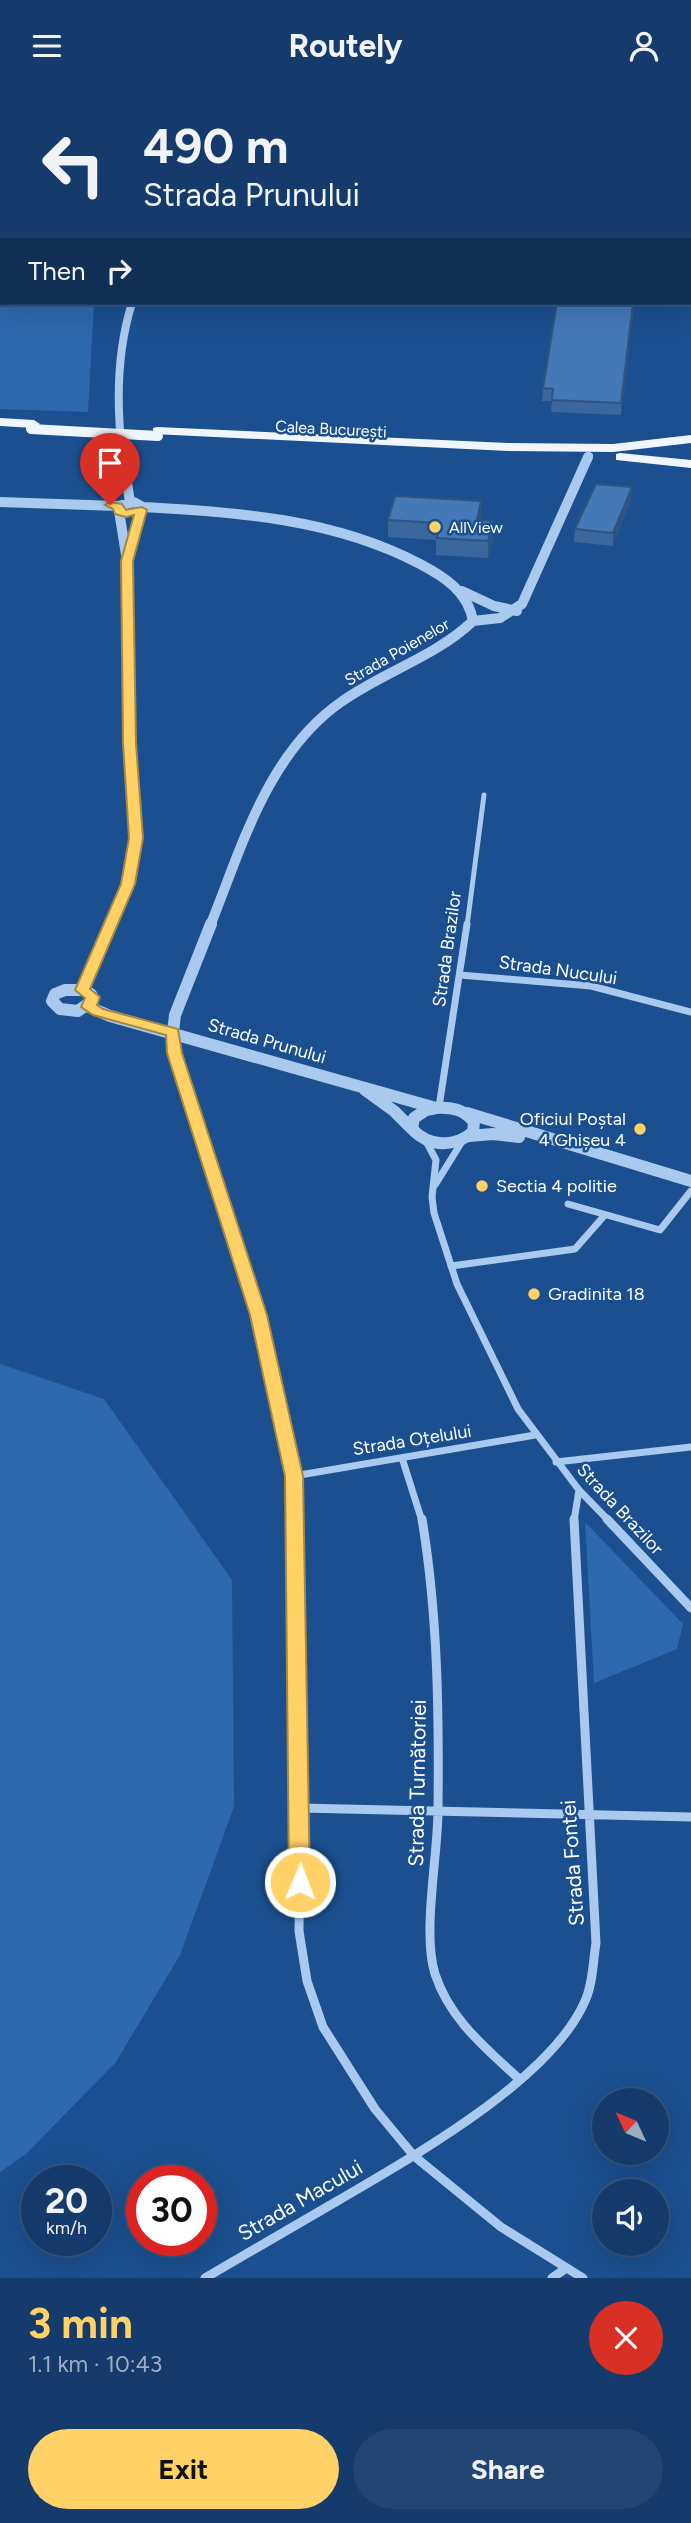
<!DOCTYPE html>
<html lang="en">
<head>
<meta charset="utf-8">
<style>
  :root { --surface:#143b6b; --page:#214673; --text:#f1f3f6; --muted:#9dadc1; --line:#33557e; --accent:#ffd166 }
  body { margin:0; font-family:Figtree,sans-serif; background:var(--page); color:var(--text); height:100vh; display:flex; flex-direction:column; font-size:26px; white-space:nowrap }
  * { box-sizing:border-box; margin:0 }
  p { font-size:23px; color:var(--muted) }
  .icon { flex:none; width:38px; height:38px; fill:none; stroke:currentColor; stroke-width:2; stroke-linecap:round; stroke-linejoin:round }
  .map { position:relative; height:2187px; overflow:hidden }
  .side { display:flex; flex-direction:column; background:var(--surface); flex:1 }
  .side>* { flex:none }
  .guide { position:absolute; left:0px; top:0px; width:691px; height:214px; box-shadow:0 7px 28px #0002,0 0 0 2px var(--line); background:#143b6b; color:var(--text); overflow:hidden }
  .needle { width:46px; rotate:314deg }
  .fabs { position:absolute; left:592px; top:1997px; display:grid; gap:14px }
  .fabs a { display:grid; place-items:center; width:77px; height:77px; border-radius:50%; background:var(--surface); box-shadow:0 7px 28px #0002,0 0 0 2px var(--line); font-size:35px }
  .speed { position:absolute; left:21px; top:2074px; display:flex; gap:14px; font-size:35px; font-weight:700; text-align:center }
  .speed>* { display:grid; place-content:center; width:91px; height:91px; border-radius:50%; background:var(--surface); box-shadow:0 7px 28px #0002,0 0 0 2px var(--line); line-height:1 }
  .speed small { font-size:18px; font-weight:400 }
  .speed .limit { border:10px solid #d22; background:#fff; color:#111 }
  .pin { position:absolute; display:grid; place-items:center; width:60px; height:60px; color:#fff; margin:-72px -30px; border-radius:50% 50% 50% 0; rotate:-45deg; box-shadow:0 0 7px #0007 }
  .pin .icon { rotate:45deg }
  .me { position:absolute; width:77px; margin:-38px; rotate:1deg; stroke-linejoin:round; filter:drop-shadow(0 0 5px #0008) }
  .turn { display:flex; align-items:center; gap:24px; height:147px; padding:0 28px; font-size:32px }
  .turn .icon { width:91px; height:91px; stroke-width:2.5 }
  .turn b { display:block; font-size:49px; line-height:60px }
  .then { display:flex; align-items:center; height:66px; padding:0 28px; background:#0003; gap:14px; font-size:26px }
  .round { display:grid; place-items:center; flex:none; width:74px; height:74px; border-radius:37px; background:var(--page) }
  .summary { display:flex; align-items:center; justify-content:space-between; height:119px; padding:0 28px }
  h1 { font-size:42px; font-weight:700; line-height:52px; color:var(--accent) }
  .action { display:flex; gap:14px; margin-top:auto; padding:14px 28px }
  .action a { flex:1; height:80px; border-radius:42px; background:var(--accent); color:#111; font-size:28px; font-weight:700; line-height:80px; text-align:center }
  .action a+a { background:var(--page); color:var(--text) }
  header { display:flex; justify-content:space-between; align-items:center; height:91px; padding:0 28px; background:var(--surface); font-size:32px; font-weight:700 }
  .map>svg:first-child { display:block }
  .green { fill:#2e69ad }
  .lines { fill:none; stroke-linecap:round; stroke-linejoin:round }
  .minor-far2 { stroke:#a9c9ee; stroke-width:5 }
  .minor-far1 { stroke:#a9c9ee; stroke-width:7 }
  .minor { stroke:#a9c9ee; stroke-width:9 }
  .tertiary-far2 { stroke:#a9c9ee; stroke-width:8 }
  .tertiary-far1 { stroke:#a9c9ee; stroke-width:10 }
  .tertiary { stroke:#a9c9ee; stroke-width:12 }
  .primary { fill:#f0f6ff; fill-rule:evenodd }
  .rail { stroke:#fff; stroke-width:3.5; stroke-dasharray:8 3.5; stroke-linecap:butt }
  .primary-bridge { stroke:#f0f6ff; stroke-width:10 }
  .wall { fill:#3a679d }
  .shaded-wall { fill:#305480 }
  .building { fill:#4478b7; stroke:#305480; stroke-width:2 }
  .route { fill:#ffd166; stroke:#a68842; stroke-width:2 }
  .poi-dot { fill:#ffd166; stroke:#1b4f8f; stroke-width:2.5 }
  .labels { text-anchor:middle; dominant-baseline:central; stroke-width:5; stroke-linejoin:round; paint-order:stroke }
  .far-street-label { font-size:16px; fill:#fff; stroke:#1b4f8f }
  .far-poi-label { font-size:16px; fill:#fff; stroke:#1b4f8f; text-anchor:start }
  .street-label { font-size:18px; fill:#fff; stroke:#1b4f8f }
  .poi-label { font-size:18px; fill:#fff; stroke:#1b4f8f; text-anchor:start }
  .near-street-label { font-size:21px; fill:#fff; stroke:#1b4f8f }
</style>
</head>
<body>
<header><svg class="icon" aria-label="menu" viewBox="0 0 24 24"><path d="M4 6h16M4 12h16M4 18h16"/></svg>Routely<svg class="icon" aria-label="person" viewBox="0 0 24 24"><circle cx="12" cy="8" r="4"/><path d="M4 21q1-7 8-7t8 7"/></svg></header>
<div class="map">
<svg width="691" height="2187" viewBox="0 0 691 2187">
  <rect width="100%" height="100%" fill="#1b4f8f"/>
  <path class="green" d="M 0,0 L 15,2 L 2,2 L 2,212 L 94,212 L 88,321 L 0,318 Z
    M 403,0 L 691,0 L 691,47 L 690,2 Z
    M 0,1273 L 104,1308 L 232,1489 L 234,1716 L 180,1864 L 116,1971 L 26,2063 L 0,2081 Z
    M 585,1431 L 683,1533 L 677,1558 L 594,1592 Z"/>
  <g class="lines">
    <path class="minor-far2" d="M 467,835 L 484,704"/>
    <path class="minor-far1" d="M 460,884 L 591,895 L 691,921
      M 173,942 L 175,962 L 259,1224 L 294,1385 L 295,1430
      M 439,1016 L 467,833
      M 426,1050 L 436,1069 L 432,1106 L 434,1122 L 457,1193 L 518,1318 L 579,1399 L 609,1430
      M 435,1094 L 463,1049
      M 568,1113 L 660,1139 L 691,1100
      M 451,1175 L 575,1158 L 604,1125
      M 402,1367 L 422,1430
      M 556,1371 L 691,1356
      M 294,1385 L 535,1344
      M 574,1430 L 579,1399"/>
    <path class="minor" d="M 295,1428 L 300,1717 L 299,1840 L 307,1890 L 323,1936 L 375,2018 L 414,2065 L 501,2136 L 583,2187
      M 422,1428 C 438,1524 439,1623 438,1719 C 438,1765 422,1842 435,1883 C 450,1929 486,1957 520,1989
      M 607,1428 L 691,1517
      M 300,1717 L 691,1726
      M 205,2187 C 250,2161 294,2135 339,2109 C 412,2066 551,1989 585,1910 C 593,1893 593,1870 596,1852 L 574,1428
      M 552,2187 L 565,2178"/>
    <path class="tertiary-far2" d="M 123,368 C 116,315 116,263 132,212
      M 588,368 L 589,365"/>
    <path class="tertiary-far1" d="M 123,366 L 130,411
      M 0,411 L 118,415 L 134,411 L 143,416 C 238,421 335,428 420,473 C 445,486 468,501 473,530 C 435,566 383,581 341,611 C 267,663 242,756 210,835
      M 128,467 L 142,419
      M 462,500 L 494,515 L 517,520
      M 473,530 L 500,527 L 522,513 L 588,366
      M 110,835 L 128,793 L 136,747 L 129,652 L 127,470 L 119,420"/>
    <path class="tertiary" d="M 65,899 L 83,899 L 91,903 L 93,909 L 78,920 L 60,918 L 52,910 L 55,903 Z
      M 83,899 L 111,833
      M 89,916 L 110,925 L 436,1017
      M 173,941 L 175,924 L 211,833
      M 365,999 L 394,1020 L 412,1038
      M 436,1017 C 451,1016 464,1018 474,1031 L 473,1041 C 454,1057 429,1056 412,1038 L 414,1027 L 426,1019 Z
      M 467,1022 L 691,1090
      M 469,1045 L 493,1043 L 519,1046"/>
    <path class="primary" d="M 0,327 L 34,329 L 40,333 L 34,337 L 0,335 Z
      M 157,336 L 508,352 L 613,353 L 691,344 L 691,352 L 613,361 L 508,360 L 153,343 L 153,337 Z
      M 620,362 L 691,369 L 691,377 L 616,369 L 616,363 Z"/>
    <path class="rail" d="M 40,0 L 53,2
      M 57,0 L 71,2"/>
    <path class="primary-bridge" d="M 31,338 L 158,345"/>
  </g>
  <path class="wall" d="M 633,223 L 621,324 L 551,321 L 552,310 L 542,310 L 543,297 Z
    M 632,396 L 631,409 L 613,455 L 574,451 L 575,438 Z
    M 388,429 L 493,430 L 493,446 L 488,467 L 436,464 L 436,449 L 388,446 Z"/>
  <path class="shaded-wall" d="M 633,212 L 633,223 L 621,324 L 621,312 Z
    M 632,396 L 631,409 L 613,455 L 613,442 Z
    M 481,410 L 481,427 L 476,446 L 477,429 Z
    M 493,430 L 493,446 L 488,467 L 488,450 Z"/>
  <path class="building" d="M 557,212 L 633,212 L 621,312 L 552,309 L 553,298 L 543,297 Z
    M 596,393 L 632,396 L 613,442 L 575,438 Z
    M 395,405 L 481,410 L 477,429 L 493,430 L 488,450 L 437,447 L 440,432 L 388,429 Z"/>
  <path class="route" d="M 110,411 L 122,413 L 126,419 L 142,416 L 147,419 L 133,470 L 136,652 L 143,747 L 135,793 L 90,898 L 100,906 L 97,914 L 103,918 L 178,938 L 182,962 L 267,1224 L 303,1385 L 310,1791 L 307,1796 L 300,1798 L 292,1796 L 289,1791 L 285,1385 L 250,1224 L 167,962 L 166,944 L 93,924 L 81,916 L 85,907 L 75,899 L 121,793 L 129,747 L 123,652 L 121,470 L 134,424 L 126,426 L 115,423 L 113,418 L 105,414 Z"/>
  <g class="poi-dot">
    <circle cx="435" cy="436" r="7"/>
    <circle cx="640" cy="1038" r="7"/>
    <circle cx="482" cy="1095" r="7"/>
    <circle cx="534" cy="1203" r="7"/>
  </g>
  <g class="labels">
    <g class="far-street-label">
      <text transform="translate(331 338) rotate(3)">Calea București</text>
      <text transform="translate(397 561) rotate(-30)">Strada Poienelor</text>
    </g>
    <g class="far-poi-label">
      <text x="449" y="436">AllView</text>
    </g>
    <g class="street-label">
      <text transform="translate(447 858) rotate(-82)">Strada Brazilor</text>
      <text transform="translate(558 879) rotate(8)">Strada Nucului</text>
      <text transform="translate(267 950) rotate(16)">Strada Prunului</text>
      <text transform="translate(412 1349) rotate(-9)">Strada Oțelului</text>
      <text transform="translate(620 1418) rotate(47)">Strada Brazilor</text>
    </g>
    <g class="poi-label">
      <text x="626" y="1028" text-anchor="end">Oficiul Poștal<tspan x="626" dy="21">4 Ghișeu 4</tspan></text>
      <text x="496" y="1095">Sectia 4 politie</text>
      <text x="548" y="1203">Gradinita 18</text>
    </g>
    <g class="near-street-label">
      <text transform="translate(417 1692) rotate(-89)">Strada Turnătoriei</text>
      <text transform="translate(572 1772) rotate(-94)">Strada Fontei</text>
      <text transform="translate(300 2109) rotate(-30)">Strada Macului</text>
    </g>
  </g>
</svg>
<div class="fabs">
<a><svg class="needle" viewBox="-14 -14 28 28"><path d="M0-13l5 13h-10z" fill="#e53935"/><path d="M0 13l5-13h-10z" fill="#9dadc1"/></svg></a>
<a><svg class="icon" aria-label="sound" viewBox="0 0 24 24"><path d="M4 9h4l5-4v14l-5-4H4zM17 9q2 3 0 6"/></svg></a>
</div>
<div class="speed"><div>20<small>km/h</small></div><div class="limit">30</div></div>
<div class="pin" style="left:110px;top:414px;background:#d93025"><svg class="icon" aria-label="arrive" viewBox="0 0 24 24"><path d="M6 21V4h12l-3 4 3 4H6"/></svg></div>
<svg class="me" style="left:300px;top:1791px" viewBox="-20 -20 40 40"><circle r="17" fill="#ffd166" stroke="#fff" stroke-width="3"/><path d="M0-11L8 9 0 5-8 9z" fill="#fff"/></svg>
<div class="guide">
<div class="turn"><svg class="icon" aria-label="left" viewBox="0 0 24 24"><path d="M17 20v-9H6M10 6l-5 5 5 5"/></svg><div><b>490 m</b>Strada Prunului</div></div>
<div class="then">Then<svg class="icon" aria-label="right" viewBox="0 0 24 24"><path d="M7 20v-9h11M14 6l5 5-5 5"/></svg></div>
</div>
</div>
<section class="side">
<div class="summary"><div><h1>3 min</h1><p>1.1 km · 10:43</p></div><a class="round" style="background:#d93025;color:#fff"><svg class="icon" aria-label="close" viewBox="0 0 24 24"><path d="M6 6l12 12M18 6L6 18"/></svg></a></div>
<div class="action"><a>Exit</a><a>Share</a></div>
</section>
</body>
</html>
